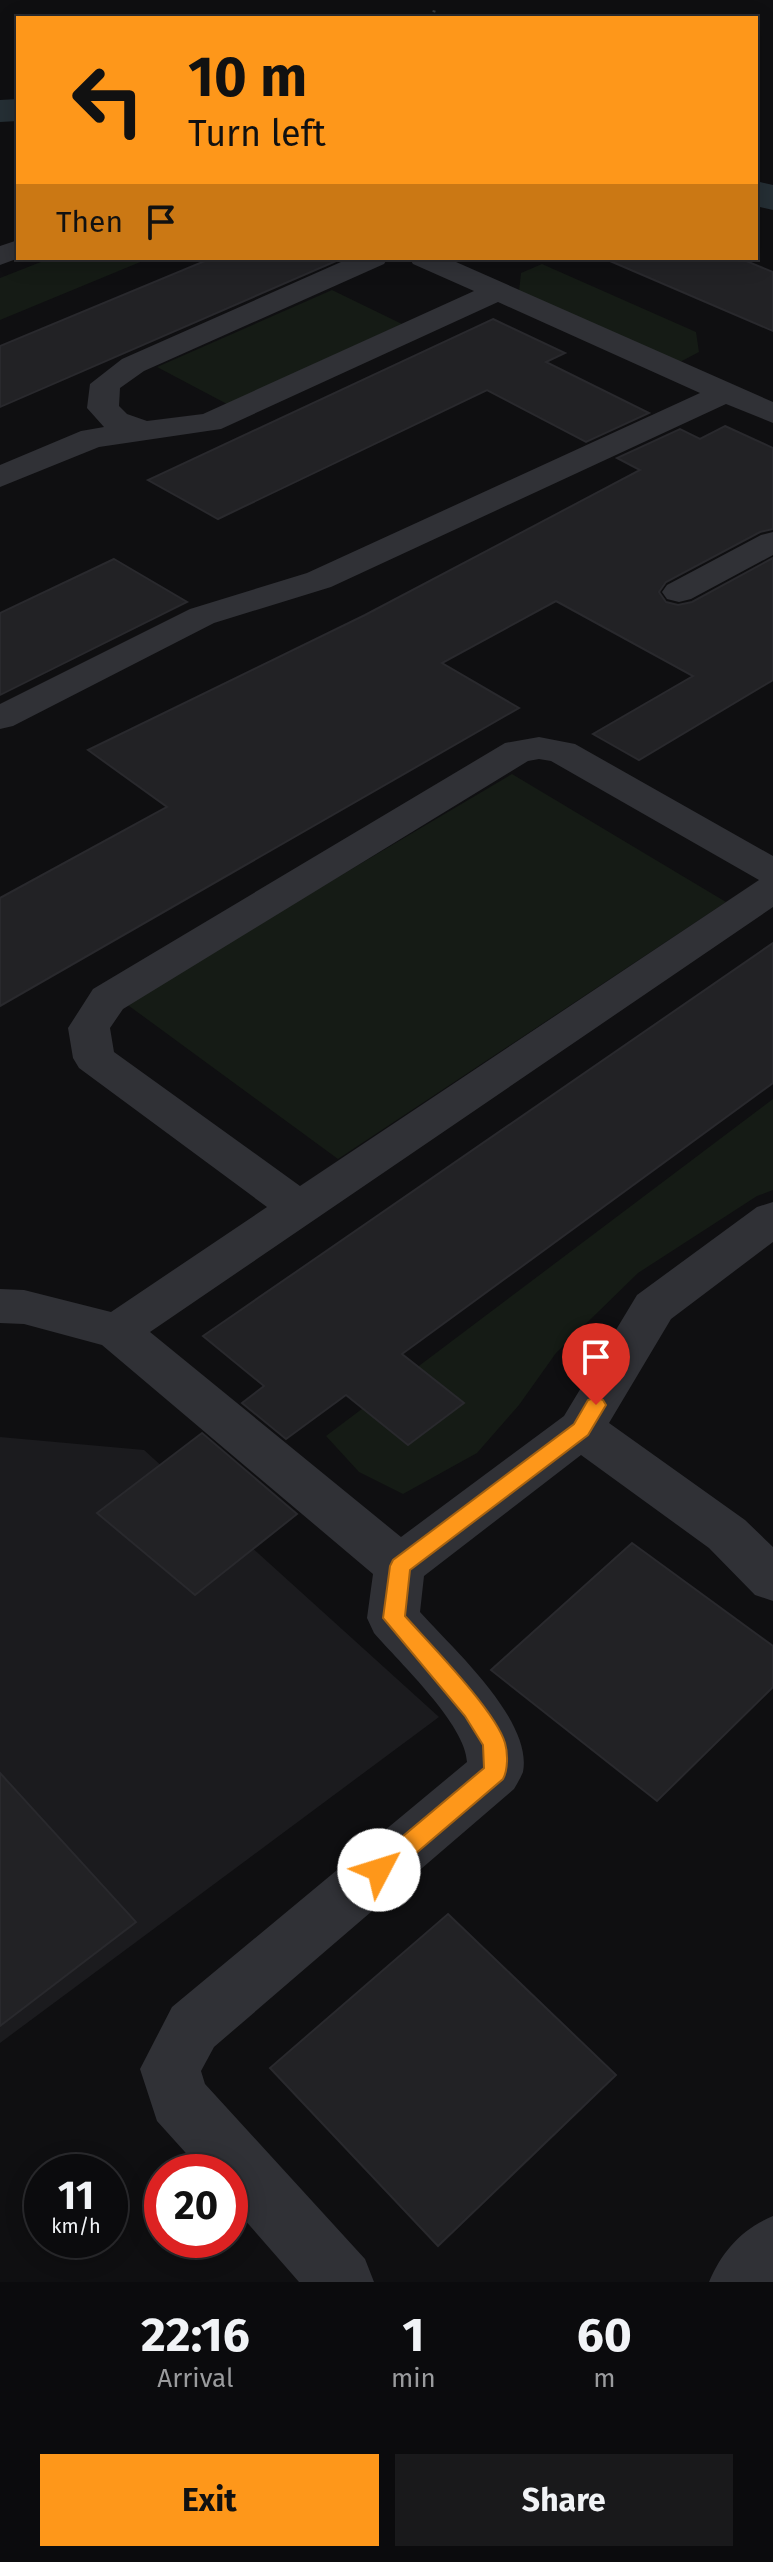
<!DOCTYPE html>
<html lang="en">
<head>
<meta charset="utf-8">
<style>
  :root { --surface:#0b0b0d; --page:#19191b; --text:#f1f3f6; --muted:#9a9b9d; --line:#2b2b2e; --accent:#fe971a }
  body { margin:0; font-family:"Fira Sans",sans-serif; background:var(--page); color:var(--text); height:100vh; display:flex; flex-direction:column; font-size:30px; white-space:nowrap }
  * { box-sizing:border-box; margin:0 }
  p { font-size:26px; color:var(--muted) }
  .icon { flex:none; width:44px; height:44px; fill:none; stroke:currentColor; stroke-width:2; stroke-linecap:round; stroke-linejoin:round }
  .map { position:relative; height:2282px; overflow:hidden }
  .panel { display:flex; flex-direction:column; background:var(--surface); flex:1 }
  .panel>* { flex:none }
  .hud { position:absolute; left:16px; top:16px; width:742px; height:244px; border-radius:0px; box-shadow:0 4px 20px #0003,0 0 0 2px var(--line); background:#fe971a; color:#111; overflow:hidden }
  .speed { position:absolute; left:24px; top:2154px; display:flex; gap:16px; font-size:40px; font-weight:700; text-align:center }
  .speed>* { display:grid; place-content:center; width:104px; height:104px; border-radius:50%; background:var(--surface); box-shadow:0 4px 20px #0003,0 0 0 2px var(--line); line-height:1 }
  .speed small { font-size:20px; font-weight:400 }
  .speed .limit { border:12px solid #d22; background:#fff; color:#111 }
  .pin { position:absolute; display:grid; place-items:center; width:68px; height:68px; color:#fff; margin:-82px -34px; border-radius:50% 50% 50% 0; rotate:-45deg; box-shadow:0 0 8px #0007 }
  .pin .icon { rotate:45deg }
  .me { position:absolute; width:88px; margin:-44px; rotate:50deg; stroke-linejoin:round; filter:drop-shadow(0 0 6px #0008) }
  .turn { display:flex; align-items:center; gap:28px; height:168px; padding:0 40px; font-size:36px }
  .turn .icon { width:104px; height:104px; stroke-width:2.5 }
  .turn b { display:block; font-size:56px; line-height:68px }
  .then { display:flex; align-items:center; height:76px; padding:0 40px; background:#0003; gap:16px; font-size:30px }
  .eta { display:flex; justify-content:space-evenly; align-items:center; height:136px; text-align:center }
  .eta b { font-size:48px; font-weight:700; line-height:56px }
  .cta { display:flex; gap:16px; margin-top:auto; padding:16px 40px }
  .cta a { flex:1; height:92px; border-radius:0px; background:var(--accent); color:#111; font-size:32px; font-weight:700; line-height:92px; text-align:center }
  .cta a+a { background:var(--page); color:var(--text) }
  .map>svg:first-child { display:block }
  .built { fill:#1b1b1e }
  .green { fill:#151b15 }
  .lines { fill:none; stroke-linecap:round; stroke-linejoin:round }
  .canal { fill:#252f35; fill-rule:evenodd }
  .building { fill:#222225; stroke:#29292d; stroke-width:2 }
  .path { stroke:#36393d; stroke-width:3; stroke-dasharray:2 4; stroke-linecap:butt }
  .minor { fill:#303136; fill-rule:evenodd }
  .route { fill:#fe971a; stroke:#a56211; stroke-width:2 }
</style>
</head>
<body>
<div class="map">
<svg width="773" height="2282" viewBox="0 0 773 2282">
  <rect width="100%" height="100%" fill="#0f0f11"/>
  <path class="built" d="M 0,1437 L 144,1450 L 439,1717 L 0,2043 Z"/>
  <path class="green" d="M 51,258 L 150,258 L 0,320 L 0,278 Z
    M 542,264 L 696,332 L 699,352 L 680,362 L 519,291 L 521,273 Z
    M 332,290 L 402,324 L 227,404 L 157,367 Z
    M 512,774 L 726,902 L 338,1159 L 125,1003 Z
    M 773,1099 L 773,1190 L 757,1196 L 638,1273 L 556,1353 L 519,1405 L 477,1453 L 403,1494 L 359,1472 L 326,1436 Z"/>
  <g class="lines">
    <path class="canal" d="M 18,99 L 18,121 L 0,122 L 0,100 Z
      M 756,181 L 773,185 L 773,210 L 756,206 Z"/>
  </g>
  <path class="building" d="M 212,258 L 343,258 L 0,407 L 0,346 Z
    M 603,258 L 739,258 L 773,272 L 773,331 Z
    M 493,319 L 565,353 L 546,362 L 649,413 L 586,442 L 487,390 L 218,519 L 148,480 Z
    M 725,426 L 773,448 L 773,529 L 760,532 L 666,582 L 659,592 L 666,602 L 678,605 L 692,602 L 773,558 L 773,680 L 639,760 L 593,734 L 693,676 L 556,601 L 442,663 L 519,708 L 0,1006 L 0,898 L 167,807 L 88,750 L 365,615 L 640,470 L 617,458 L 680,429 L 700,439 Z
    M 114,559 L 187,602 L 0,695 L 0,613 Z
    M 773,943 L 773,1083 L 402,1354 L 464,1403 L 408,1445 L 346,1395 L 286,1439 L 242,1403 L 264,1386 L 203,1336 Z
    M 202,1433 L 297,1514 L 195,1595 L 97,1513 Z
    M 632,1543 L 773,1646 L 773,1687 L 657,1801 L 491,1670 Z
    M 0,1773 L 136,1922 L 0,2026 Z
    M 448,1914 L 616,2075 L 438,2246 L 270,2068 Z"/>
  <g class="lines">
    <path class="path" d="M 432,18 L 435,8"/>
    <path class="minor" d="M 18,240 L 19,258 L 0,265 L 0,246 Z
      M 350,258 L 388,258 L 384,264 L 144,371 L 120,388 L 119,406 L 127,414 L 147,421 L 203,414 L 474,291 L 413,264 L 409,258 L 447,258 L 773,402 L 773,423 L 726,404 L 331,587 L 214,623 L 13,726 L 0,729 L 0,704 L 190,609 L 307,573 L 700,393 L 498,302 L 221,429 L 99,447 L 0,487 L 0,465 L 81,431 L 104,427 L 87,408 L 90,384 L 122,359 Z
      M 773,532 L 773,555 L 691,599 L 679,602 L 667,599 L 662,592 L 667,585 L 761,535 Z
      M 539,737 L 575,744 L 773,856 L 773,907 L 150,1332 L 401,1537 L 564,1416 L 637,1295 L 757,1207 L 773,1202 L 773,1242 L 671,1319 L 609,1423 L 745,1520 L 773,1547 L 773,1601 L 755,1595 L 709,1548 L 581,1455 L 424,1576 L 420,1612 C 452,1648 533,1720 523,1772 C 521,1777 517,1784 514,1789 L 214,2047 L 201,2071 L 205,2084 L 365,2259 L 374,2282 L 299,2282 L 230,2203 L 230,2172 L 203,2172 L 157,2121 L 140,2069 L 172,2007 L 467,1762 C 466,1725 400,1663 374,1633 L 367,1618 L 373,1574 L 102,1345 L 24,1324 L 0,1323 L 0,1289 L 24,1290 L 111,1312 L 267,1207 L 79,1068 L 73,1058 L 68,1028 L 93,989 L 505,743 ZM 539,759 L 551,761 L 759,880 L 300,1186 L 114,1052 L 110,1028 L 123,1009 L 528,761 Z
      M 773,2216 L 773,2282 L 709,2282 C 722,2251 742,2229 773,2216 Z"/>
  </g>
  <path class="route" d="M 596,1397 L 603,1400 L 606,1405 L 588,1435 L 410,1570 L 405,1616 C 429,1643 496,1711 505,1743 C 508,1753 508,1770 503,1779 L 387,1878 L 379,1881 L 371,1878 L 367,1870 L 371,1863 L 484,1768 L 483,1745 L 465,1716 L 383,1618 L 390,1566 L 393,1560 L 574,1424 L 588,1400 Z"/>
</svg>
<div class="speed"><div>11<small>km/h</small></div><div class="limit">20</div></div>
<div class="pin" style="left:596px;top:1405px;background:#d93025"><svg class="icon" aria-label="arrive" viewBox="0 0 24 24"><path d="M6 21V4h12l-3 4 3 4H6"/></svg></div>
<svg class="me" style="left:379px;top:1870px" viewBox="-20 -20 40 40"><circle r="19" fill="#fff"/><path d="M0-13L10 11 0 6-10 11z" fill="#fe971a"/></svg>
<div class="hud">
<div class="turn"><svg class="icon" aria-label="left" viewBox="0 0 24 24"><path d="M17 20v-9H6M10 6l-5 5 5 5"/></svg><div><b>10 m</b>Turn left</div></div>
<div class="then">Then<svg class="icon" aria-label="arrive" viewBox="0 0 24 24"><path d="M6 21V4h12l-3 4 3 4H6"/></svg></div>
</div>
</div>
<section class="panel">
<div class="eta">
<div><b>22:16</b><p>Arrival</p></div>
<div><b>1</b><p>min</p></div>
<div><b>60</b><p>m</p></div>
</div>
<div class="cta"><a>Exit</a><a>Share</a></div>
</section>
</body>
</html>
